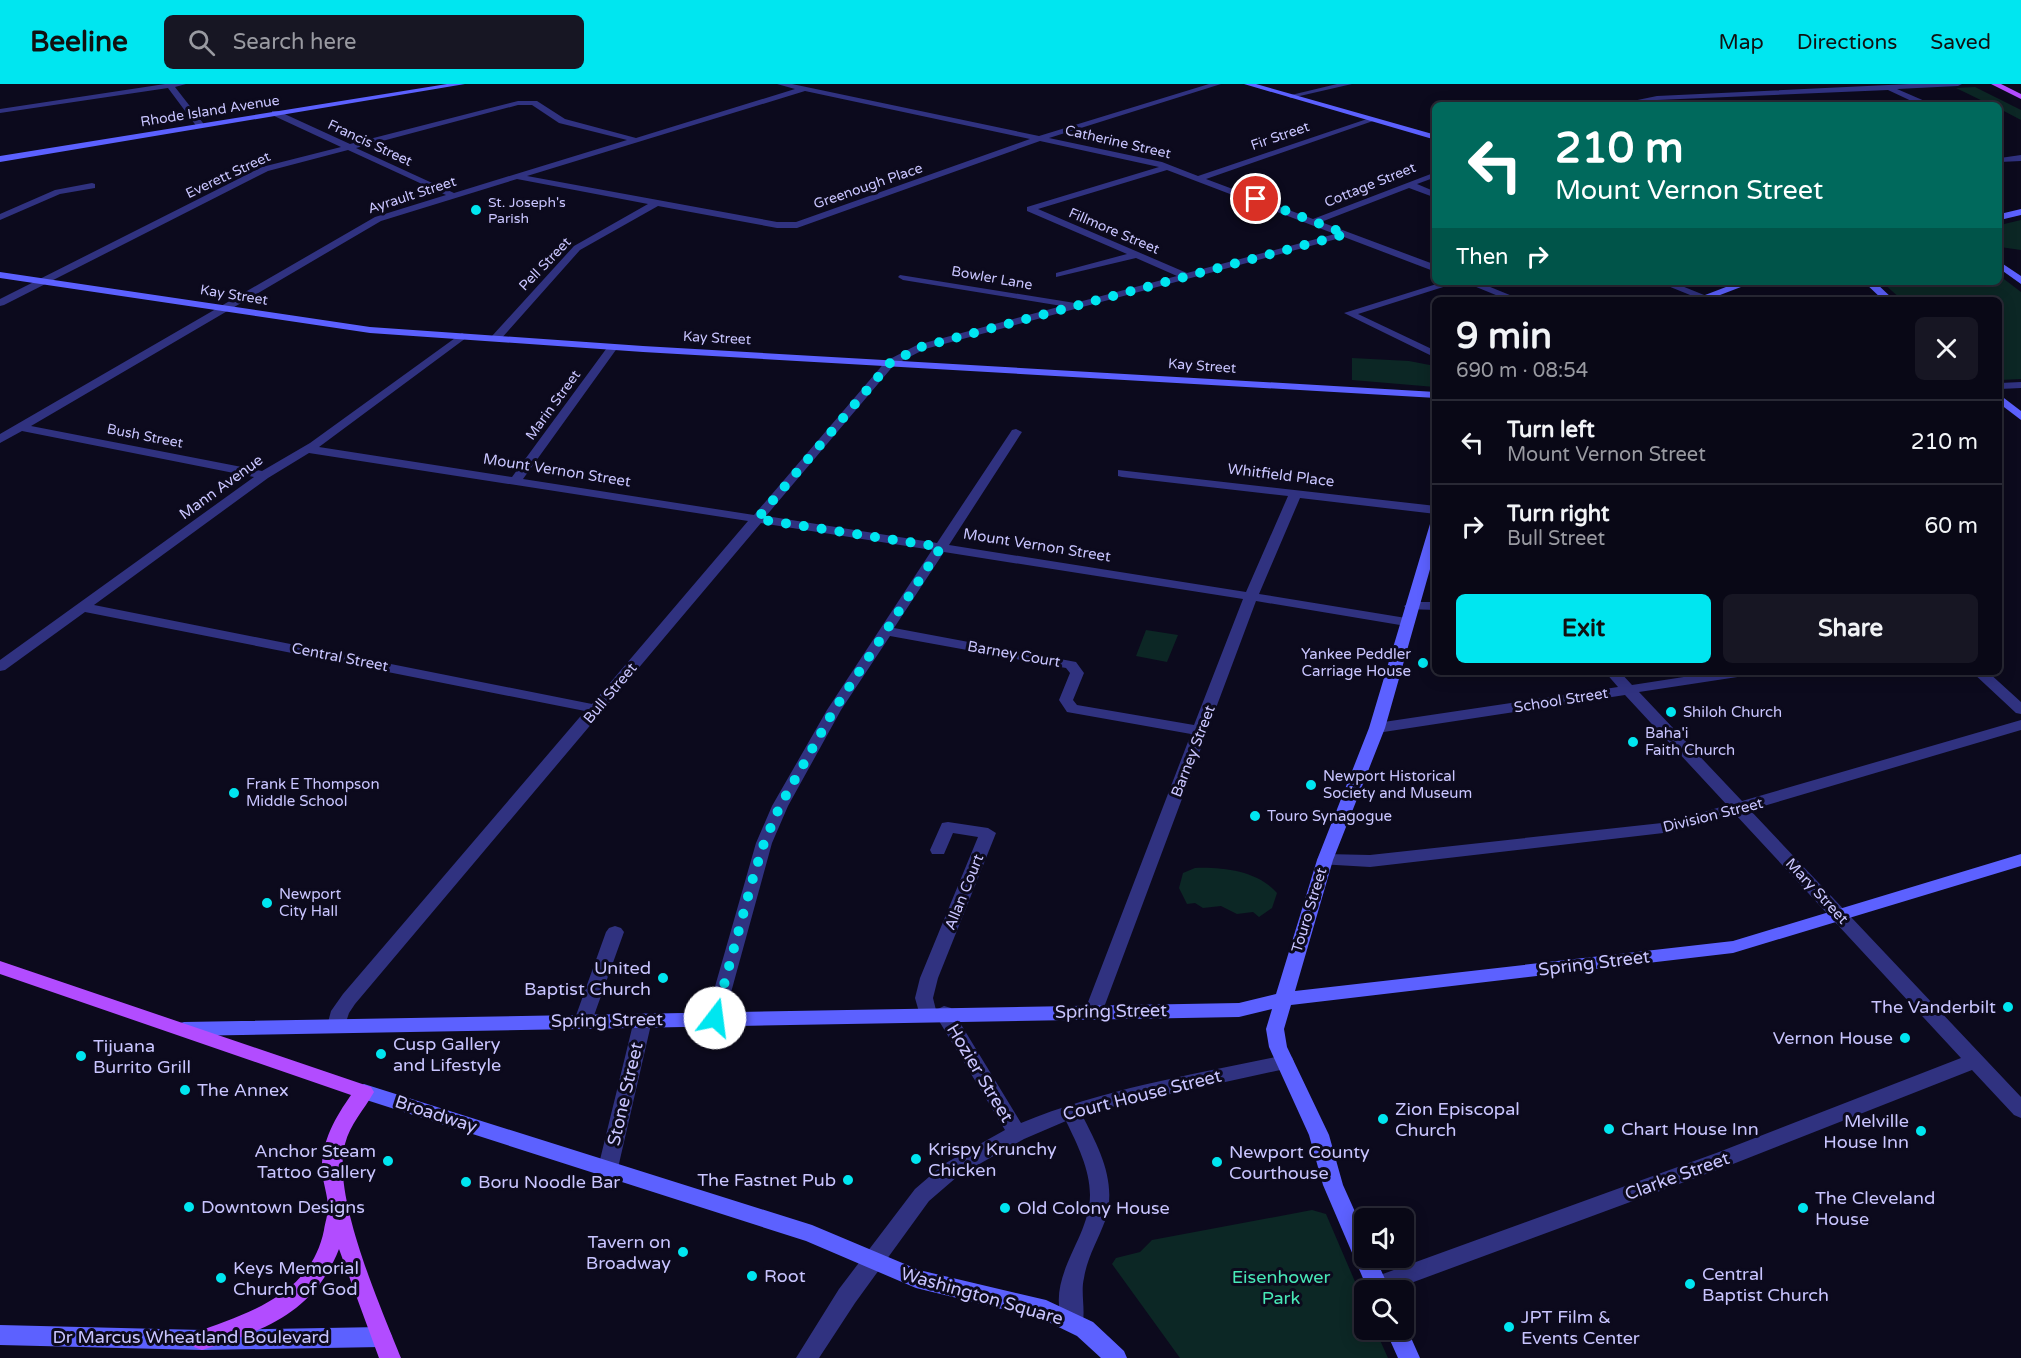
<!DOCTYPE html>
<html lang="en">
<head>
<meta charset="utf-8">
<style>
  :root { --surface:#090816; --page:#171623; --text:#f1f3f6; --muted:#999aa1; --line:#292935; --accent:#00e6f0 }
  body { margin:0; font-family:"Varela Round",sans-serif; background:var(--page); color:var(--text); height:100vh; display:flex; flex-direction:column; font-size:22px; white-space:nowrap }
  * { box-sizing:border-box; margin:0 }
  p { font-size:20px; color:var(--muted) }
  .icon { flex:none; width:33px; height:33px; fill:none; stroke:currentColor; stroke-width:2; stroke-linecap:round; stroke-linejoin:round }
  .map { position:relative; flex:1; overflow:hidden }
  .sheet { position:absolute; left:1432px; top:213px; width:570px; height:378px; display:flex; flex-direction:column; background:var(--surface); border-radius:9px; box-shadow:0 3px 15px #0003,0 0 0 2px var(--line) }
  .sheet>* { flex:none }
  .top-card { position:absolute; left:1432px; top:18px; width:570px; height:183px; border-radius:9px; box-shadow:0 3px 15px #0003,0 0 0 2px var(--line); background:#00695c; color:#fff; overflow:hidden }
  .buttons { position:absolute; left:1354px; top:1124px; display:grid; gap:12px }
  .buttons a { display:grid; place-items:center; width:60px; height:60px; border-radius:9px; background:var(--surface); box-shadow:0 3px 15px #0003,0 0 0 2px var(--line); font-size:30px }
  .pin { position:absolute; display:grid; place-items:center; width:51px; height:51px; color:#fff; margin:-26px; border:3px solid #fff; border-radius:50%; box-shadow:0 2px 6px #0007 }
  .me { position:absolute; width:66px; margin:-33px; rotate:15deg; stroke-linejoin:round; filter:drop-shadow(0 0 4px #0008) }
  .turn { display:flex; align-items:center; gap:21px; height:126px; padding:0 24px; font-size:27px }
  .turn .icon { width:78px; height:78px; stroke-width:2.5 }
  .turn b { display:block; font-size:42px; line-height:51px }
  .then { display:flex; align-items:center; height:57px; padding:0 24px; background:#0003; gap:12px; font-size:22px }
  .round { display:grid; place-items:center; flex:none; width:63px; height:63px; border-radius:9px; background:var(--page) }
  .head { display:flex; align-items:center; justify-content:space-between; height:102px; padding:0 24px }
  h1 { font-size:36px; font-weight:700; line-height:45px }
  .button { display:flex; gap:12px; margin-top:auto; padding:12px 24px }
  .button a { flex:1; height:69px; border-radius:9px; background:var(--accent); color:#111; font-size:24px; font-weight:700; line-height:69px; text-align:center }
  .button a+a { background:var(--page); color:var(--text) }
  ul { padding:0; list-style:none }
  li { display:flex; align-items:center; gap:18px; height:84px; padding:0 24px; border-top:2px solid var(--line) }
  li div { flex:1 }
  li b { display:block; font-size:22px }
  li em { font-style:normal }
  header { display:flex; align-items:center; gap:36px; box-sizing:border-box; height:84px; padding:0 30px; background:var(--accent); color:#111 }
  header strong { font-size:28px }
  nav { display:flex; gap:33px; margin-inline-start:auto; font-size:21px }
  .search { width:420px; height:54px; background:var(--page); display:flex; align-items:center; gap:15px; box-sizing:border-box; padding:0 21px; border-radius:9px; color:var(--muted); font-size:22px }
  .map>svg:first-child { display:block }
  .green { fill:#0c2725 }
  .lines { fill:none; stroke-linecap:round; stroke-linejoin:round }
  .street { fill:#303280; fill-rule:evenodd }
  .secondary { fill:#5c61ff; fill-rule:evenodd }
  .primary { fill:#b24cff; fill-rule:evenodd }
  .route { stroke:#00e6f0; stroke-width:10; stroke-dasharray:0 18 }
  .poi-dot { fill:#00e6f0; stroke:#0c0a1d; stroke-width:2 }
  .labels { text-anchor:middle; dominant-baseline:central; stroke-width:6; stroke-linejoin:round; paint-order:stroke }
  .far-street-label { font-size:14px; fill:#c9c5ff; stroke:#0c0a1d }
  .far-poi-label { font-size:14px; fill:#c9c5ff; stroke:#0c0a1d; text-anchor:start }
  .street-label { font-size:15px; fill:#c9c5ff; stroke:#0c0a1d }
  .poi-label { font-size:15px; fill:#c9c5ff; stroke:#0c0a1d; text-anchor:start }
  .near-street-label { font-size:18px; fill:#c9c5ff; stroke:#0c0a1d }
  .near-poi-label { font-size:18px; fill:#c9c5ff; stroke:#0c0a1d; text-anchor:start }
  .near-park-label { font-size:18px; fill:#48e8b7; stroke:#0c0a1d }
</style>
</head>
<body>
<header>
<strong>Beeline</strong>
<div class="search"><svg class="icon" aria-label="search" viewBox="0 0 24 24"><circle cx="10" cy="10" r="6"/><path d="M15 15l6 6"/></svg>Search here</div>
<nav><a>Map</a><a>Directions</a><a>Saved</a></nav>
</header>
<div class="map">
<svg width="2021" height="1274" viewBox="0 0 2021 1274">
  <rect width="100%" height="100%" fill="#0c0a1d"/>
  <path class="green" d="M 1975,3 L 2021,26 L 2021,36 L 2000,25 L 2000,21 L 1991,21 L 1956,4 Z
    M 2021,136 L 2021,166 L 2000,163 L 2000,141 Z
    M 2000,192 L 2021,208 L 2021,295 L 2000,296 L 2000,216 L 1902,216 L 1882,198 L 2000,198 Z
    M 1352,274 L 1409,277 L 1435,282 L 1435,303 L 1352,296 Z
    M 1146,546 L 1178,551 L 1167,578 L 1136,572 Z
    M 1195,784 C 1223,783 1258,787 1277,809 L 1272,824 L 1259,833 L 1253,828 L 1237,830 L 1221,822 L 1203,824 L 1195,819 L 1187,820 L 1179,804 L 1183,789 Z
    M 1312,1126 L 1326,1130 L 1365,1221 L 1365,1245 L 1375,1245 L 1388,1274 L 1180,1274 L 1112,1180 L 1116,1174 L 1140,1168 L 1152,1156 Z"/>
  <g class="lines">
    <path class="street" d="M 165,0 L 186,0 L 175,3 L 203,39 L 203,43 L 197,43 L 168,4 L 0,29 L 0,25 Z
      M 777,0 L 792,0 L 1039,52 L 1209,0 L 1221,0 L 1049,54 L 1162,78 L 1198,92 L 1373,33 L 1373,37 L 1206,95 L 1313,135 L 1436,88 L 1436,93 L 1417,100 L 1436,108 L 1436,114 L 1409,104 L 1321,138 L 1436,181 L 1436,188 L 1344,153 L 925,265 L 894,281 L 766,432 L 937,459 L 1012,346 L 1016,345 L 1022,348 L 949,461 L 1246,508 L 1288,412 L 1122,393 L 1118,392 L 1118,386 L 1436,422 L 1436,430 L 1300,414 L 1259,510 L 1406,534 L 1413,538 L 1406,542 L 1256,517 L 1103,926 L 1100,931 L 1094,933 L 1088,931 L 1085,926 L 1191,650 L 1067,628 L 1059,616 L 1070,589 L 1066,584 L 890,552 L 841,626 L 788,722 L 772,759 L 724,934 L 722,939 L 715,941 L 708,939 L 706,934 L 756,759 L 772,722 L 827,626 L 932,466 L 761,439 L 355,920 L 349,929 L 343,947 L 336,949 L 329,947 L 327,942 L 331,927 L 343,910 L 585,627 L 85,528 L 5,586 L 0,587 L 0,576 L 254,393 L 22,347 L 0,359 L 0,350 L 375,133 L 446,111 L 348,66 L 268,87 L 4,221 L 0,222 L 0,215 L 262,83 L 341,63 L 272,31 L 272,27 L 278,27 L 350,60 L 518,17 L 537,17 L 565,35 L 636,54 L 795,5 ZM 805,7 L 1030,55 L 796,138 L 777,138 L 527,92 ZM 518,21 L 532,21 L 559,39 L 627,56 L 454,109 L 356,64 ZM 1040,57 L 1159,83 L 1027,123 L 1027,127 L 1127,170 L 1056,189 L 1056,193 L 1136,174 L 1177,192 L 1075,219 L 900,191 L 898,193 L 903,196 L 1062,222 L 917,261 L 886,277 L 754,431 L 523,395 L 618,263 L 613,260 L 609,261 L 512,393 L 319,363 L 466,254 L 467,252 L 462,249 L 310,359 L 262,387 L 31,342 L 381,137 L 517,95 L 648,120 L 574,162 L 492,252 L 491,254 L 496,257 L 500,256 L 580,166 L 658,122 L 777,144 L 797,144 ZM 1167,86 L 1335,150 L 1187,189 L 1038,125 ZM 309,369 L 748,437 L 592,620 L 94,521 L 268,394 ZM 944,468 L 1243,515 L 1194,641 L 1077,621 L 1073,616 L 1084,589 L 1076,578 L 894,544 Z
      M 1337,0 L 1352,0 L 1291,14 L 1287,12 Z
      M 1909,0 L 1962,0 L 1958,2 L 1897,5 L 1927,18 L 1927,21 L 1920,21 L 1888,6 L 1657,16 L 1613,21 L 1657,12 Z
      M 2021,71 L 2021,77 L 2000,78 L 2000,74 Z
      M 92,99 L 95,100 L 95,104 L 60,110 L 0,136 L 0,130 L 55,106 Z
      M 1443,198 L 1459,198 L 1358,230 L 1436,267 L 1436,274 L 1344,229 Z
      M 1464,198 L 1478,198 L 1522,216 L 1508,216 Z
      M 1658,198 L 1672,198 L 1709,213 L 1700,215 Z
      M 2021,298 L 2021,304 L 2000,305 L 2000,299 Z
      M 1411,518 L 1436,518 L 1436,526 L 1406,525 L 1404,522 Z
      M 1605,588 L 1620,588 L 1632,601 L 1716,588 L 1751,588 L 1744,592 L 1639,608 L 1742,717 L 2021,636 L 2021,646 L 1750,726 L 2021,1013 L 2021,1034 L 2014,1031 L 1972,986 L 1733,1080 L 1392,1206 L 1368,1206 L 1366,1202 L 1369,1195 L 1719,1068 L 1961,974 L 1735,730 L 1672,748 L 1370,783 L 1319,780 L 1317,776 L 1319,772 L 1325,770 L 1370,771 L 1671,738 L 1727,721 L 1625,611 L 1377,649 L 1369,644 L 1377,639 L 1618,603 Z
      M 1972,588 L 1988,588 L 2021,618 L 2021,630 L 2016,629 Z
      M 948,738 L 988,744 L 996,749 L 938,894 L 933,914 L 936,926 L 944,922 L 951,924 L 1021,1039 C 1106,1004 1196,990 1285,971 L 1292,973 L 1294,978 L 1292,983 L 1285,985 L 1111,1023 L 1082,1031 C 1099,1064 1118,1099 1105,1137 C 1098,1156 1087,1174 1084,1194 C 1080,1209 1087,1231 1081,1244 L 1073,1247 L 1065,1244 C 1042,1194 1090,1157 1090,1111 C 1090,1085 1077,1060 1066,1037 L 1024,1055 L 958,1092 L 929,1117 L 855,1219 L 819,1274 L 796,1274 L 839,1205 L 915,1105 L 944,1080 L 1005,1046 L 936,932 L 928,937 L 921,935 L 915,914 L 920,894 L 978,753 L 953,749 L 944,770 L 932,770 L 930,766 L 942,739 Z
      M 615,842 L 621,844 L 624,848 L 592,937 L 590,942 L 583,944 L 576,942 L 574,937 L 606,848 L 609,844 Z
      M 643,929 L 650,931 L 652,936 L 618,1084 L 615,1090 L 608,1092 L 601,1090 L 598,1084 L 634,936 L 636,931 Z"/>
    <path class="secondary" d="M 447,0 L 465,0 L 0,78 L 0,72 Z
      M 1244,0 L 1256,0 L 1436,51 L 1436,56 Z
      M 2021,125 L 2021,131 L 2000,136 L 2000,130 Z
      M 2000,178 L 2021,192 L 2021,200 L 2000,185 Z
      M 0,188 L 370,243 L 643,262 L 1436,308 L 1436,314 L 643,268 L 370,249 L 0,194 Z
      M 1739,198 L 1754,198 L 1707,216 L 1692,216 Z
      M 1864,198 L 1875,198 L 1894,216 L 1883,216 Z
      M 2000,311 L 2021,327 L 2021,336 L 2000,320 Z
      M 1436,436 L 1436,464 L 1385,644 L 1333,776 L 1295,907 L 1733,857 L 2021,770 L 2021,782 L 1733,869 L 1291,921 L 1284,945 L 1287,963 L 1329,1051 L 1343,1101 L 1365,1150 L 1365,1173 L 1375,1173 L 1390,1206 L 1368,1206 L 1323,1101 L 1309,1051 L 1269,963 L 1266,945 L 1272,925 L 1239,933 L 184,952 L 177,950 L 175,945 L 177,940 L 184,938 L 1239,919 L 1276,910 L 1317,776 L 1369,644 L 1430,440 Z
      M 364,1000 L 812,1141 L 919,1186 L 1046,1216 L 1093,1238 L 1124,1267 L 1127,1274 L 1101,1274 L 1077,1252 L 1042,1235 L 916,1204 L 806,1157 L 357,1013 L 354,1008 L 357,1003 Z
      M 1404,1238 L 1420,1274 L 1398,1274 L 1385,1245 L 1404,1245 Z
      M 0,1241 L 202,1246 L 381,1243 L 389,1246 L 392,1253 L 389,1260 L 381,1263 L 202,1266 L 0,1261 Z"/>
    <path class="primary" d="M 1991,0 L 2001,0 L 2021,10 L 2021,15 Z
      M 0,877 L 371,1003 L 374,1008 C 364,1026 350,1040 345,1060 C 331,1111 381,1224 401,1274 L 379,1274 L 339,1165 C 314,1229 263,1247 202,1266 L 194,1263 L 191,1256 L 194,1249 C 248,1229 311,1211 324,1146 C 325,1139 328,1130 328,1124 C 328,1112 323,1099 322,1087 C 321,1058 335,1034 351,1011 L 0,890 Z"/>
  </g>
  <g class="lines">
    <path class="route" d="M 715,934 L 753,794 L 764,759 L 780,722 L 834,626 L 941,463 L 757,435 L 890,279 L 921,263 L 1346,150 L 1256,115"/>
  </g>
  <g class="poi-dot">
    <circle cx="476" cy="126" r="6"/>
    <circle cx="1423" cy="579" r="6"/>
    <circle cx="1671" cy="628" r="6"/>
    <circle cx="1633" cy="658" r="6"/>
    <circle cx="1311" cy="701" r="6"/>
    <circle cx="234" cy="709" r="6"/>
    <circle cx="1255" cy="732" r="6"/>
    <circle cx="267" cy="819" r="6"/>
    <circle cx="663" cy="894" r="6"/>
    <circle cx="2008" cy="923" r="6"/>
    <circle cx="1905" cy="954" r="6"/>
    <circle cx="381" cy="970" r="6"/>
    <circle cx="81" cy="972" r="6"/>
    <circle cx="185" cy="1006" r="6"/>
    <circle cx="1383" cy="1035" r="6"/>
    <circle cx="1609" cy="1045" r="6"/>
    <circle cx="1921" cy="1047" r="6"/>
    <circle cx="916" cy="1075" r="6"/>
    <circle cx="388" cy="1077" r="6"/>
    <circle cx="1217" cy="1078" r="6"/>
    <circle cx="848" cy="1096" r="6"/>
    <circle cx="466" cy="1098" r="6"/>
    <circle cx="189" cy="1123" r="6"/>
    <circle cx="1005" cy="1124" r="6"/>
    <circle cx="1803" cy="1124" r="6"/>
    <circle cx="683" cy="1168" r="6"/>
    <circle cx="752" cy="1192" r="6"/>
    <circle cx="221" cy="1194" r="6"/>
    <circle cx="1690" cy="1200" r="6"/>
    <circle cx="1509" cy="1243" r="6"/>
  </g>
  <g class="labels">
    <g class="far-street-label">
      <text transform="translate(210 27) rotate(-9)">Rhode Island Avenue</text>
      <text transform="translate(1280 52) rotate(-19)">Fir Street</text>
      <text transform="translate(1118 58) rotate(13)">Catherine Street</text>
      <text transform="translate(370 59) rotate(25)">Francis Street</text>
      <text transform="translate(228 91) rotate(-25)">Everett Street</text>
      <text transform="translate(1370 101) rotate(-22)">Cottage Street</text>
      <text transform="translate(868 102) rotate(-19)">Greenough Place</text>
      <text transform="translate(412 111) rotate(-18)">Ayrault Street</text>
      <text transform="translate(1114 147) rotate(23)">Fillmore Street</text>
      <text transform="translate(545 180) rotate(-46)">Pell Street</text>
      <text transform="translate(992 194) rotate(10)">Bowler Lane</text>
      <text transform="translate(234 211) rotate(9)">Kay Street</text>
      <text transform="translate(717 254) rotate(3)">Kay Street</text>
      <text transform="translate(1202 282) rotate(4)">Kay Street</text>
      <text transform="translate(553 321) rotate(-54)">Marin Street</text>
      <text transform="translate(145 352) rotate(11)">Bush Street</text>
    </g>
    <g class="far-poi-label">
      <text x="488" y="118">St. Joseph's<tspan x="488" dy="16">Parish</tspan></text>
    </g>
    <g class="street-label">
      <text transform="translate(557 386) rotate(9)">Mount Vernon Street</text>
      <text transform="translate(1281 391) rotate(7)">Whitfield Place</text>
      <text transform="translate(221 403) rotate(-36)">Mann Avenue</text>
      <text transform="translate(1037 461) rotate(9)">Mount Vernon Street</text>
      <text transform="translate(1014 570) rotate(10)">Barney Court</text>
      <text transform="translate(340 573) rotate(11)">Central Street</text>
      <text transform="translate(610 609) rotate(-50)">Bull Street</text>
      <text transform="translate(1561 616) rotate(-9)">School Street</text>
      <text transform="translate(1193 667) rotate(-69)">Barney Street</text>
      <text transform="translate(1713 731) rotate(-14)">Division Street</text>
      <text transform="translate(1817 807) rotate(47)">Mary Street</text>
      <text transform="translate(964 808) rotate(-68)">Allan Court</text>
      <text transform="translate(1309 826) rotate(-73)">Touro Street</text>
    </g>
    <g class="poi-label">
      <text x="1411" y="570" text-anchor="end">Yankee Peddler<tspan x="1411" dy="17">Carriage House</tspan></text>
      <text x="1683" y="628">Shiloh Church</text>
      <text x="1645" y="649">Baha'i<tspan x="1645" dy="17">Faith Church</tspan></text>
      <text x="1323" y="692">Newport Historical<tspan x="1323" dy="17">Society and Museum</tspan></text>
      <text x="246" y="700">Frank E Thompson<tspan x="246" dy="17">Middle School</tspan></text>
      <text x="1267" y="732">Touro Synagogue</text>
      <text x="279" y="810">Newport<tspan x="279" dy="17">City Hall</tspan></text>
    </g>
    <g class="near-street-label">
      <text transform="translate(1594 879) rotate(-7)">Spring Street</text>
      <text transform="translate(1111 927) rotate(-1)">Spring Street</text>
      <text transform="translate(607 936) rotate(-1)">Spring Street</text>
      <text transform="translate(980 989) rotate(59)">Hozier Street</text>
      <text transform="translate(625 1010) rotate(-77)">Stone Street</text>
      <text transform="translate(1142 1011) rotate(-14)">Court House Street</text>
      <text transform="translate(436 1030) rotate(18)">Broadway</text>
      <text transform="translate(1677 1092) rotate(-20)">Clarke Street</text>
      <text transform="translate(982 1212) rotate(16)">Washington Square</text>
      <text x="191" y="1253">Dr Marcus Wheatland Boulevard</text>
    </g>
    <g class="near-poi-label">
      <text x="651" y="884" text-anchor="end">United<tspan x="651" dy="21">Baptist Church</tspan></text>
      <text x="1996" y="923" text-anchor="end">The Vanderbilt</text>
      <text x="1893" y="954" text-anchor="end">Vernon House</text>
      <text x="393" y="960">Cusp Gallery<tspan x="393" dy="21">and Lifestyle</tspan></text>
      <text x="93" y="962">Tijuana<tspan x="93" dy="21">Burrito Grill</tspan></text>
      <text x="197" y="1006">The Annex</text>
      <text x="1395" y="1025">Zion Episcopal<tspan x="1395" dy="21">Church</tspan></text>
      <text x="1909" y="1037" text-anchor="end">Melville<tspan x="1909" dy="21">House Inn</tspan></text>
      <text x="1621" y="1045">Chart House Inn</text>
      <text x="928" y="1065">Krispy Krunchy<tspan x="928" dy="21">Chicken</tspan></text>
      <text x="376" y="1067" text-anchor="end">Anchor Steam<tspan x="376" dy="21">Tattoo Gallery</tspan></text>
      <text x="1229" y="1068">Newport County<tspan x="1229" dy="21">Courthouse</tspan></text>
      <text x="836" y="1096" text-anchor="end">The Fastnet Pub</text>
      <text x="478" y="1098">Boru Noodle Bar</text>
      <text x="1815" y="1114">The Cleveland<tspan x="1815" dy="21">House</tspan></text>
      <text x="201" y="1123">Downtown Designs</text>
      <text x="1017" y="1124">Old Colony House</text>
      <text x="671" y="1158" text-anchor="end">Tavern on<tspan x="671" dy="21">Broadway</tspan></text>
      <text x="233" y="1184">Keys Memorial<tspan x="233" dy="21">Church of God</tspan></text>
      <text x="1702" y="1190">Central<tspan x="1702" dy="21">Baptist Church</tspan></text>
      <text x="764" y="1192">Root</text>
      <text x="1521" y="1233">JPT Film &amp;<tspan x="1521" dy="21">Events Center</tspan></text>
    </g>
    <g class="near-park-label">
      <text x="1281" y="1193">Eisenhower<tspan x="1281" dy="21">Park</tspan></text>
    </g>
  </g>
</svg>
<div class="buttons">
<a><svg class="icon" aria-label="sound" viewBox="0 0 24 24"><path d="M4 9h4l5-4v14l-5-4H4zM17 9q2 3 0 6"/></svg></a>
<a><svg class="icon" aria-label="search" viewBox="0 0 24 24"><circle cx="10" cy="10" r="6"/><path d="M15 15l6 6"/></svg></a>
</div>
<div class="pin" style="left:1256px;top:115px;background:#d93025"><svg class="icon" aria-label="arrive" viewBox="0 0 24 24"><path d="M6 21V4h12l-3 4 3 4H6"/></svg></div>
<svg class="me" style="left:715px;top:934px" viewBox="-20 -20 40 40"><circle r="19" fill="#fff"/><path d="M0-13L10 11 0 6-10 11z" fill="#00e6f0"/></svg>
<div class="top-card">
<div class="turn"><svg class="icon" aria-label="left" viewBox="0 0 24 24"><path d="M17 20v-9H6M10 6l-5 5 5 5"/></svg><div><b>210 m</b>Mount Vernon Street</div></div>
<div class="then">Then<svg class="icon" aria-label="right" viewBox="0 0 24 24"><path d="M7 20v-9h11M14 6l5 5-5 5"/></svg></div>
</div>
<section class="sheet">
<div class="head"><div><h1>9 min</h1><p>690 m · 08:54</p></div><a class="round"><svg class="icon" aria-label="close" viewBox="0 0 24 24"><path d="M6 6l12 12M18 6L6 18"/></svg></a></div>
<ul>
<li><svg class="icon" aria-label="left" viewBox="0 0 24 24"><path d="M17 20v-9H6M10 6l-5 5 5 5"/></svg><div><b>Turn left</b><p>Mount Vernon Street</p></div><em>210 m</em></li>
<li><svg class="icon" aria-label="right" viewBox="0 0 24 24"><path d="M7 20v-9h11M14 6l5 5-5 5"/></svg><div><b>Turn right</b><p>Bull Street</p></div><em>60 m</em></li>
</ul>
<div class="button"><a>Exit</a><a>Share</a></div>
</section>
</div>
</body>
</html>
